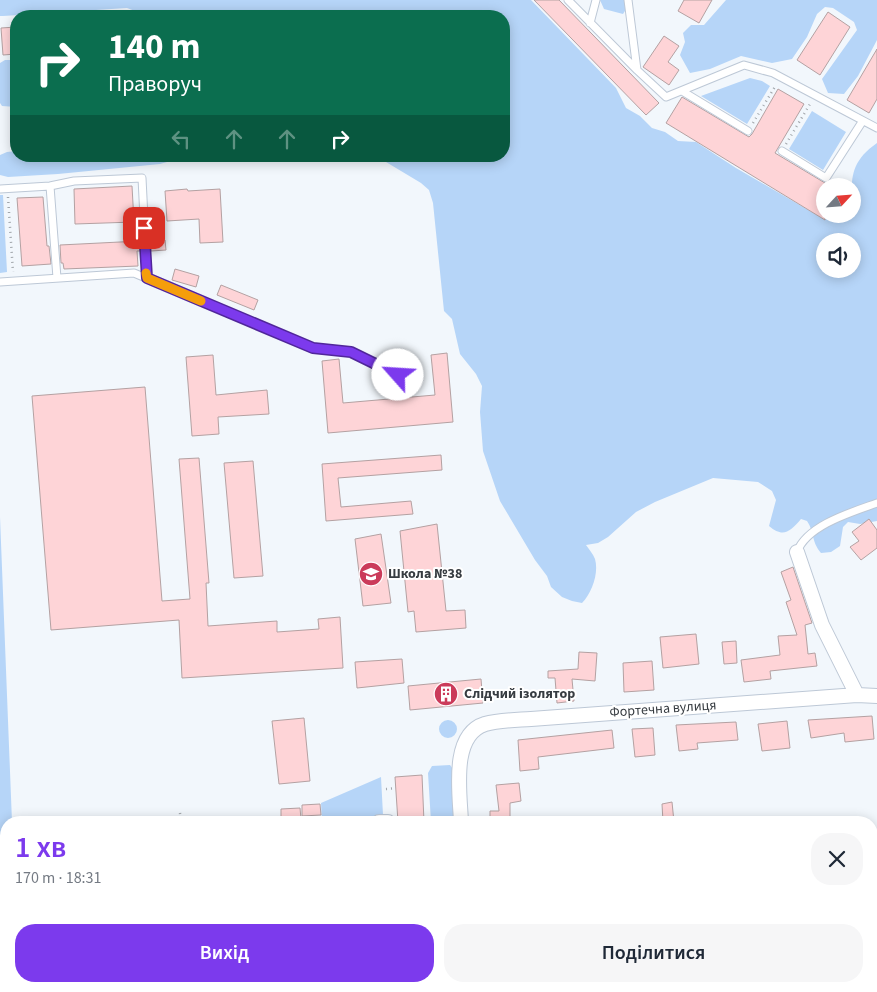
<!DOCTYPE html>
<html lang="uk">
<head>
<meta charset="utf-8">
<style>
  :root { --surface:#fff; --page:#f6f6f7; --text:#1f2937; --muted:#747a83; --accent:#7c3aed }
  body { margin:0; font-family:"Source Sans 3",sans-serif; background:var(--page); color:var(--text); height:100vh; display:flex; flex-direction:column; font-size:19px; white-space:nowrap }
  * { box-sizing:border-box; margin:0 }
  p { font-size:16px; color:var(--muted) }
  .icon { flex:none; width:28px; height:28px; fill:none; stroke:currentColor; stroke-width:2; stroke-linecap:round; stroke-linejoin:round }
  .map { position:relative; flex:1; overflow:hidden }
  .side { position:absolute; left:0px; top:816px; width:878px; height:176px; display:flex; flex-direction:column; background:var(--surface); border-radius:20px 20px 0 0; box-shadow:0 2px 12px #0003 }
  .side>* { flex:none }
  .guide { position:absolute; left:10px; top:10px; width:500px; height:152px; border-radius:20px; box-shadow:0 2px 12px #0003; background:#0b6e4f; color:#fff; overflow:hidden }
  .needle { width:32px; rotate:64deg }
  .controls { position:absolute; left:816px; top:178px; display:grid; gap:10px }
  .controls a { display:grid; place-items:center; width:45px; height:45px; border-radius:50%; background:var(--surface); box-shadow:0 2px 12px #0003; font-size:25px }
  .pin { position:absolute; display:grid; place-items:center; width:42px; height:42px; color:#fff; margin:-21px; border-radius:10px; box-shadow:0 2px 8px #0006 }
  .me { position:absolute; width:55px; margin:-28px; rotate:296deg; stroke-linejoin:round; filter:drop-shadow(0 0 4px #0008) }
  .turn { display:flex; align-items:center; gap:18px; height:105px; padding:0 15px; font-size:22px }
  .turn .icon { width:65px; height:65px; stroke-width:2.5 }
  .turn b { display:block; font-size:35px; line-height:42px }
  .lanes { display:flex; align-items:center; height:48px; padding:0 15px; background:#0003; justify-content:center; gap:25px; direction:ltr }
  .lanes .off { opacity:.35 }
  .round { display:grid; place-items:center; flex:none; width:52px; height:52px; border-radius:20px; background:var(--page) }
  .summary { display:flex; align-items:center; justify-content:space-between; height:85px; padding:0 15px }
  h1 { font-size:30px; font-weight:600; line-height:38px; color:var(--accent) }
  .cta { display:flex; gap:10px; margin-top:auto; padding:10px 15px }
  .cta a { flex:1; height:58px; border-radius:20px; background:var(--accent); color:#fff; font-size:20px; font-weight:600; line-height:58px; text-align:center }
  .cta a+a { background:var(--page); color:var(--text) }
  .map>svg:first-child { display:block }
  .green { fill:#b6d5f8; fill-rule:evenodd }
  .building { fill:#fed4d7; stroke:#b4a1a2 }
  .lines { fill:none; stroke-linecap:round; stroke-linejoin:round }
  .lane-casing { stroke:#bdc8d6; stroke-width:9 }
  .street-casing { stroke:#bdc8d6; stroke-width:16 }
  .path { stroke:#a1a6ab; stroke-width:2.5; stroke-dasharray:1 4; stroke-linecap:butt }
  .lane { stroke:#fff; stroke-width:7 }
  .street { stroke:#fff; stroke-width:14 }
  .route-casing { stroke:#51269a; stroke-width:12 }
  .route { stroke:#7c3aed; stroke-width:9 }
  .slow { stroke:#f59e0b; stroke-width:9 }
  .labels { text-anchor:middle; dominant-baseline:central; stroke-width:4; stroke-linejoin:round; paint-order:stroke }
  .poi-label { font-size:14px; font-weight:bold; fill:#373c41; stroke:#fff; text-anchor:start }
  .street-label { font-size:14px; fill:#373c41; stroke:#fff }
</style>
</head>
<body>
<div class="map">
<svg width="877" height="992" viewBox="0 0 877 992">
  <rect width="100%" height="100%" fill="#f2f7fc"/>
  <path class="green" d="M 0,0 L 531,0 L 616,88 L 626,108 L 640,116 L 652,128 L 665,132 L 678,141 L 696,142 L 736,168 L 822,218 L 830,219 L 839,214 L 852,214 C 852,182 847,164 877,143 L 877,521 L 860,524 L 848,522 L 843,527 L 840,546 L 831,552 L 821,553 C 811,541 815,533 807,521 L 801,519 C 790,532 783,538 769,526 L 776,500 L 772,491 L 758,482 L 713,478 L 655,502 L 636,512 L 608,537 L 598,543 L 586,545 C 589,549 593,554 595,559 C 599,573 592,593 582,603 L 572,601 L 562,597 L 551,587 L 547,576 L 535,560 L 500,501 L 483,451 L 480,412 L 482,386 L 476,374 L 460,354 L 452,319 L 444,311 L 433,203 L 429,190 L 421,183 L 376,156 L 504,156 L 504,16 L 138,16 L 135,11 L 127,8 L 3,16 L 0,16 ZM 825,241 L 852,241 L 852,269 L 825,269 Z
    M 600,0 L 632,0 L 623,14 L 604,9 Z
    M 726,0 L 877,0 L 877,40 L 858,76 L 844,94 L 828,93 L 822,79 L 857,30 L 854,22 L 833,8 L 825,7 L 817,14 L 807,37 L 792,59 L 772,63 L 741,56 L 710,69 L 690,73 L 680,55 L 685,42 L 683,33 L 691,25 L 704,25 Z
    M 5,60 L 16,60 L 16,107 L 2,106 L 0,103 L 0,63 Z
    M 750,78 L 762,81 L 770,86 L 747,124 L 701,96 Z
    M 812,111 L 846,132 L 823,170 L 789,149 Z
    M 16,151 L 16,156 L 188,156 L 160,164 L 58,174 L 8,177 L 0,175 L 0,155 L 7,152 Z
    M 0,195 L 3,195 L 7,272 L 0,273 Z
    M 0,517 L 12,822 L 6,822 L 6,924 L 0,923 Z
    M439 729a9 9 0 1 1 18 0a9 9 0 1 1-18 0Z
    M 450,765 L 456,773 L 456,822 L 431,822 L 428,773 L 432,766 Z
    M 381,777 L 383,815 L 380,819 L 322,822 L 321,803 Z"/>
  <path class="building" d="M 534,0 L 559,0 L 659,103 L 646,115 Z
    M 684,0 L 712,0 L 699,23 L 678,11 Z
    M 828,12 L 850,27 L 820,75 L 797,60 Z
    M 16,27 L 16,54 L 3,55 L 1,28 Z
    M 664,36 L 679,46 L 668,62 L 679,70 L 669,85 L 643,67 Z
    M 877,49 L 877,99 L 869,113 L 847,100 Z
    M 778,89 L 804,104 L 775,153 L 825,183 L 825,220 L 666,123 L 682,97 L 749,137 L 752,134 Z
    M 132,186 L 134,222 L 75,224 L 74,189 Z
    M 187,189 L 188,191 L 220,189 L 223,242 L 200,243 L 199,219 L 167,221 L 165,191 Z
    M 43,197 L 47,246 L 49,246 L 51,264 L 22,266 L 17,198 Z
    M 165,240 L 166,250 L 151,251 L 150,241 Z
    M 140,241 L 140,251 L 137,251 L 138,266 L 64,269 L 63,263 L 61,263 L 60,245 Z
    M 175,269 L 199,276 L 196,287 L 172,280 Z
    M 221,285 L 258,300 L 254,310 L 217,295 Z
    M 447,353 L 453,422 L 328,433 L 322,361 L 339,359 L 343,403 L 435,395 L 431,355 Z
    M 213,355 L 216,395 L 267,390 L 269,414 L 218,417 L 219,434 L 192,436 L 186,357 Z
    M 145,387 L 162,601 L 190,599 L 179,459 L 199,458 L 209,583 L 206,583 L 208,626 L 277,621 L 277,632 L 319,629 L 318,619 L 340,617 L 343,668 L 182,678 L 179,620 L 51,630 L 32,396 Z
    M 441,455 L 442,470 L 338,478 L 341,507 L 411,501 L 413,514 L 326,521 L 322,464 Z
    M 253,461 L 263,576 L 234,578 L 224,463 Z
    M 869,519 L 877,530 L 877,548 L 861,560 L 850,547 L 859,541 L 852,532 Z
    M 437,524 L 446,611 L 465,610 L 466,628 L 416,632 L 414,611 L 408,612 L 400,531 Z
    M 381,534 L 391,603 L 363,606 L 355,539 Z
    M 793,567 L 812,623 L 805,625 L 808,654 L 815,653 L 817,666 L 770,671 L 771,679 L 744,682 L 741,660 L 780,655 L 778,636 L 797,635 L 786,602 L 791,600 L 781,572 Z
    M 696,634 L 699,664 L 663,668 L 660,637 Z
    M 736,641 L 737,663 L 724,664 L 722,642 Z
    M 579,652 L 597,653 L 595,681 L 572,679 L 574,701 L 557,703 L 555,678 L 548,678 L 548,671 L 578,669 Z
    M 402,659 L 404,683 L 357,688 L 355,662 Z
    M 652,661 L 654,690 L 624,692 L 623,663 Z
    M 481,679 L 483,703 L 410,710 L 408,686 Z
    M 872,716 L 874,739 L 845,742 L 844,733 L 811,738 L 808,720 Z
    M 304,718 L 310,781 L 279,784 L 272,721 Z
    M 787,721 L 790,748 L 762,751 L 758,724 Z
    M 736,722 L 738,740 L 697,743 L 698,749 L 679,751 L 676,725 Z
    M 653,728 L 655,755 L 635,757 L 632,729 Z
    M 612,730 L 614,748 L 538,757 L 539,769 L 520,771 L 518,740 Z
    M 422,775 L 424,822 L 398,822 L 395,777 Z
    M 519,783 L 521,801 L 510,803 L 510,822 L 490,822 L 490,811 L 499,811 L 496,785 Z
    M 672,802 L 674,822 L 663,822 L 662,804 Z
    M 320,804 L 321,815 L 302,816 L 302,805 Z
    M 300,808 L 301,819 L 281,820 L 281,809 Z"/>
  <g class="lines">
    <g class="lane-casing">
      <path id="lane" d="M 568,0 L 637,70
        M 628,0 L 637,70 L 666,97 L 744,65 L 773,73 L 877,128
        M 590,23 L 596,0
        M 682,91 L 748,131
        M 782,151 L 826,178 L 862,122
        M 50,186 L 57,278
        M 0,189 L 50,186 L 74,181 L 142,178 L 147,278
        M 0,282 L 134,273 L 313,349 L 351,352 L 398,375
        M 797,552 C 807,525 852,512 877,503
        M 871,936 L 877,935
        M 871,976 L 877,975"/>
    </g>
    <g class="street-casing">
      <path id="street" d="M 797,552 L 822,625 L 857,695
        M 379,822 L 388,822
        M 461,822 C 460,794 450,735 485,724 C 499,720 516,720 531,719 L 857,695 L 877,696
        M 871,863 L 877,863
        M 0,936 L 6,935
        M 473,986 L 473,992"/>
    </g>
    <path class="path" d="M 753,123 L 776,85
      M 786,144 L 810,104
      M 8,197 L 13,272
      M 386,789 L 396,788
      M 180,813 L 181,822
      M 3,860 L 6,860"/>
    <use href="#lane" class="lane"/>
    <use href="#street" class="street"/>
  </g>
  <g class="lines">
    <g class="route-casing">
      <path id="route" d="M 144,228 L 147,278 L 313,348 L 351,352 L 398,375"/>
    </g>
    <use href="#route" class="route"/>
    <path class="slow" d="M 146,273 L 147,278 L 201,301"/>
  </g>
  <defs>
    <g id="school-disc" transform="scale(1.25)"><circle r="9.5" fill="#cb3b5a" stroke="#fff"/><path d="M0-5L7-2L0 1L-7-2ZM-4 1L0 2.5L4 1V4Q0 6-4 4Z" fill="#fff"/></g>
    <g id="building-disc" transform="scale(1.25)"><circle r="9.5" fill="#cb3b5a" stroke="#fff"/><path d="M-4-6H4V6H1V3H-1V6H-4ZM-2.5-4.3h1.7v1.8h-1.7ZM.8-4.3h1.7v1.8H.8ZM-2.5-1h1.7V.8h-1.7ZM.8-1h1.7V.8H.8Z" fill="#fff"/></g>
  </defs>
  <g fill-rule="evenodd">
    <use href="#school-disc" x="371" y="574"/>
    <use href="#building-disc" x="446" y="694"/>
  </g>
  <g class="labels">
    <g class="poi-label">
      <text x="388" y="574">Школа №38</text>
      <text x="464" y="694">Слідчий ізолятор</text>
    </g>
    <g class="street-label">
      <text transform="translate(663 709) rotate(-4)">Фортечна вулиця</text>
    </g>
  </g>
</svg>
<div class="controls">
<a><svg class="needle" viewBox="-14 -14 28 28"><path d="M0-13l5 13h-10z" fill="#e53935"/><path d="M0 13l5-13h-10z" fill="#747a83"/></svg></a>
<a><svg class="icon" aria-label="sound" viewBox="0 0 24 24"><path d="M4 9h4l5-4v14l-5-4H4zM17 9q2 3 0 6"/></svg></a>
</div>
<div class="pin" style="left:144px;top:228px;background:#d93025"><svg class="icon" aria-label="arrive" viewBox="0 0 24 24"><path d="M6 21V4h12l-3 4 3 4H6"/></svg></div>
<svg class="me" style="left:398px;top:375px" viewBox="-20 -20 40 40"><circle r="19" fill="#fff"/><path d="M0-13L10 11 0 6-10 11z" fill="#7c3aed"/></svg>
<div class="guide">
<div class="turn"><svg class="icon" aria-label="right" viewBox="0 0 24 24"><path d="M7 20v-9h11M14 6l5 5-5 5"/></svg><div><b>140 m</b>Праворуч</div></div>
<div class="lanes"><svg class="icon off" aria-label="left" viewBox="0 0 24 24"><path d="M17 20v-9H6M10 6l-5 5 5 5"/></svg><svg class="icon off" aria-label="ahead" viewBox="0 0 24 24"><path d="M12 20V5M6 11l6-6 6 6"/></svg><svg class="icon off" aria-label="ahead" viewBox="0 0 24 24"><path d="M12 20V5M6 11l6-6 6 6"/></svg><svg class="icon" aria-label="right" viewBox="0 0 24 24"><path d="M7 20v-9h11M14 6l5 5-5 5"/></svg></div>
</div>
<section class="side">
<div class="summary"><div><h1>1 хв</h1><p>170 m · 18:31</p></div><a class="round"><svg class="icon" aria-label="close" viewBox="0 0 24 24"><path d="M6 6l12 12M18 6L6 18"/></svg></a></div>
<div class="cta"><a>Вихід</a><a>Поділитися</a></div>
</section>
</div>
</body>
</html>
